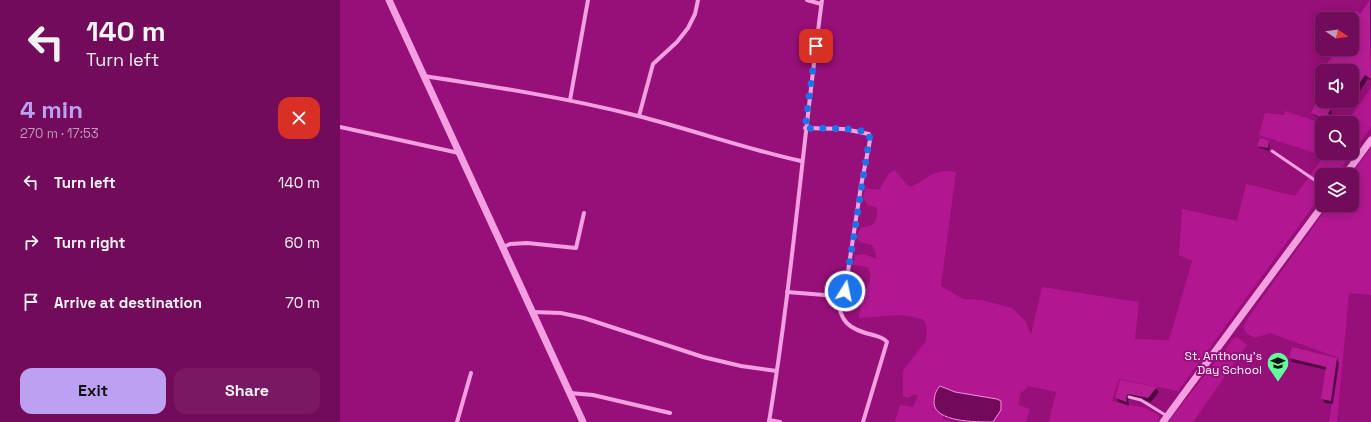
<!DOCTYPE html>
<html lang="en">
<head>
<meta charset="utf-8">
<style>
  :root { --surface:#710b5a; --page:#791963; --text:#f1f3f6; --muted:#c09bbb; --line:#832b70; --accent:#bca0f2 }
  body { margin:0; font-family:"Space Grotesk",sans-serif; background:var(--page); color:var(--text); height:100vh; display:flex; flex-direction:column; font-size:15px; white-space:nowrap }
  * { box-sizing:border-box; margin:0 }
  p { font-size:13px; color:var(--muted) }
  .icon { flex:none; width:22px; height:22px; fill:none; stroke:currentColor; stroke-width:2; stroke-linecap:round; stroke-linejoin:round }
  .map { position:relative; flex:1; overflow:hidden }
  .panel { display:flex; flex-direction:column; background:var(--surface); width:340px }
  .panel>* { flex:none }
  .top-card { background:#710b5a; color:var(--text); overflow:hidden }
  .needle { width:26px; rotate:103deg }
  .fabs { position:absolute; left:975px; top:12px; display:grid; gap:8px }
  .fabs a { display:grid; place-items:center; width:44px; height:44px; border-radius:8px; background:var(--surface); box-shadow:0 2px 10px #0003,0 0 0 1px var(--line); font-size:20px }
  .pin { position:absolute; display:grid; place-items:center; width:34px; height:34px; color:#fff; margin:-17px; border-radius:8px; box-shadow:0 2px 6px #0006 }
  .me { position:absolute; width:44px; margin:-22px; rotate:10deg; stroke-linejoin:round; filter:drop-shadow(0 0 3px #0008) }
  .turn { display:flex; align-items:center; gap:14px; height:84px; padding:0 20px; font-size:18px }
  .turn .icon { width:52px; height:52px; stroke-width:2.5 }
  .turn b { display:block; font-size:28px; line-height:34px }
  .round { display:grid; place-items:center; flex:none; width:42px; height:42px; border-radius:12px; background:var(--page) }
  .headline { display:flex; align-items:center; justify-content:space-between; height:68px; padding:0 20px }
  h1 { font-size:24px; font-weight:800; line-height:30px; color:var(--accent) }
  .cta { display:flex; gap:8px; margin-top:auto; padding:8px 20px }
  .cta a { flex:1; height:46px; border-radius:12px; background:var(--accent); color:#111; font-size:16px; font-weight:800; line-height:46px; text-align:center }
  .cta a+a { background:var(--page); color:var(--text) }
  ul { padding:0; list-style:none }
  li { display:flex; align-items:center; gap:12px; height:60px; padding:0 20px }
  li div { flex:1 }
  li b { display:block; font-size:15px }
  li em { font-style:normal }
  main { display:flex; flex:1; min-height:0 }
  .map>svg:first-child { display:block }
  .green { fill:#b21791 }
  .water { fill:#72095a; stroke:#f891e3 }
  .shadow { fill:#0007 }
  .building { fill:#b61d95 }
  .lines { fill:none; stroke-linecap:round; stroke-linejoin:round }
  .service { stroke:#f49fe2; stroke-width:3 }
  .minor { stroke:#f49fe2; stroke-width:4 }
  .tertiary { stroke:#f49fe2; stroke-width:7 }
  .route { stroke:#1a73e8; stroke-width:7; stroke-dasharray:0 12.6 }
  .labels { text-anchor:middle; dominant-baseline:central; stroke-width:4; stroke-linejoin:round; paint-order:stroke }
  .poi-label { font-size:12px; fill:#fff; stroke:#970f78; text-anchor:end }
</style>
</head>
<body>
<main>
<section class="panel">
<div class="top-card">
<div class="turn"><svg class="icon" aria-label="left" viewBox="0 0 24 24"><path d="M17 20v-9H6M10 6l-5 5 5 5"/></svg><div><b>140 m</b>Turn left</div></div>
</div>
<div class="headline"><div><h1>4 min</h1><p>270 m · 17:53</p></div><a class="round" style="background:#d93025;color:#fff"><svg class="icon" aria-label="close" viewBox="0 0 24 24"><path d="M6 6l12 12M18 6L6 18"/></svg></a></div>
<ul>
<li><svg class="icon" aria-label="left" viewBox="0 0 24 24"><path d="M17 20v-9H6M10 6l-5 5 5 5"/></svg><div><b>Turn left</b></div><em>140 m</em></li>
<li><svg class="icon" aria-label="right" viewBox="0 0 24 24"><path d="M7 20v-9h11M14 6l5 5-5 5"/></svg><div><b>Turn right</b></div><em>60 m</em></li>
<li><svg class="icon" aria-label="arrive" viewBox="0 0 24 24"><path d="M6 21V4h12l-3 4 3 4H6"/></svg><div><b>Arrive at destination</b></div><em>70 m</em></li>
</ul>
<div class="cta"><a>Exit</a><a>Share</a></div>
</section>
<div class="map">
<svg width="1031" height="422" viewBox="0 0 1031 422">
  <rect width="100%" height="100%" fill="#970f78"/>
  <path class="green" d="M 1031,88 L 1031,127 L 1012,153 L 1012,123 L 1006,123 Z
    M 945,111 L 982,123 L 982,153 L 1012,153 L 996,175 L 982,175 L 982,194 L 838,391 L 779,379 L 772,401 L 806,408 L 819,415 L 819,419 L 817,422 L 709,422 L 716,392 L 688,386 L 684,391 L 681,392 L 678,405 L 690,409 L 686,422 L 653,422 L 661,410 L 657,399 L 615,392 L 600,386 L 603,419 L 612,422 L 555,422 L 560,405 L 573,407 L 578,396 L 574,394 L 568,398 L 563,396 L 563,370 L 586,341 L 587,327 L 583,319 L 560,315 L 519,318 C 520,310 521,301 524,293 C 529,281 533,281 528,267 L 513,265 L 515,255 L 525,254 L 536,259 L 536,253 L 532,245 L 520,242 L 517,238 C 520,223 522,229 532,225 C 537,222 538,212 536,207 L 527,205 L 523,196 L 526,188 L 539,190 L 550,172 L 555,171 C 562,176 563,183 571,187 C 589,178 594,168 616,172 L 601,286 L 623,299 L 642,300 L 672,308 L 686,322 L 691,335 L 702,287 L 799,302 L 795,339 L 829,340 L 852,261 L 839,255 L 842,209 L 897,221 L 906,184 L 955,196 L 984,156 L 919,135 L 925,113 L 944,115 Z
    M 1031,147 L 1031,295 L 1009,293 L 997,422 L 989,422 L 999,358 L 930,333 L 915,338 L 907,334 L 903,327 L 908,318 L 989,205 L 1012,205 L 1011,175 Z
    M 897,337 L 907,345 L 853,422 L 828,422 L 894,338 Z"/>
  <path class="water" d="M 600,386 L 615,392 L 657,399 L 661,401 L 661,410 L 653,422 C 635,422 595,422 594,403 C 594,396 596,390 600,386 Z"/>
  <path class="shadow" d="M 1031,1 L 1031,81 L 1028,78 L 1020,91 L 1012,86 L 1012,71 L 989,71 L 987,67 L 994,55 L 991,51 L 992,49 L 1012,49 L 1012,30 L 1017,22 L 1014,17 L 1021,16 Z
    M 981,104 L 992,111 L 989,123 L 974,115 L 972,113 Z
    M 929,142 L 930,145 L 929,151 L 920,148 L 919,146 Z
    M 950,358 L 996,359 L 999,363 L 993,404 L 985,403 L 982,399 L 987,370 L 952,362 Z
    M 781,381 L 816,388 L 819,392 L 811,402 L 792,398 L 788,400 L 789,406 L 778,402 L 776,398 Z"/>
  <path class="building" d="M 1030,0 L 1031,79 L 1025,75 L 1017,87 L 1012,84 L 1012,71 L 992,71 L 985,66 L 994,54 L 987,49 L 1012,49 L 1012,28 L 1017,20 L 1012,17 L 1016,11 L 1020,14 Z
    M 976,102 L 991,108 L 988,114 L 991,115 L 988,121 L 971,113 Z
    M 920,138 L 929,141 L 928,148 L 917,146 Z
    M 952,347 L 997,358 L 991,401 L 981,399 L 986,367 L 949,358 Z
    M 780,380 L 817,387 L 808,398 L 788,394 L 786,397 L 787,402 L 775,398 Z"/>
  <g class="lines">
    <path class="service" d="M 932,151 L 982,185
      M 789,397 L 801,400 L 827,416"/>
    <path class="minor" d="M 467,0 L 481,4
      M 84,76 C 156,87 228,98 298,116 C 353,130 406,149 461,161
      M 230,100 L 248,0
      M 299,116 L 313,64 L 337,42 L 348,28 L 355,14 L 358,0
      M 0,127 L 119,153
      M 163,247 L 170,244 L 187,243 L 236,248 L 244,213
      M 447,292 L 497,296 L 503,294 L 505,291 L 521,186 L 530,140 L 529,134 L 504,129 L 465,128
      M 497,296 C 500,322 508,329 533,335 C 539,337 543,337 547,342 L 523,422
      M 193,312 L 221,313 L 244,318 L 363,357 L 401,366 L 437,371
      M 230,393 L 253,395 L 330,413
      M 429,420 L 440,422
      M 117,422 L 131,373
      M 429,422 C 452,282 463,141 482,0"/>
    <path class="tertiary" d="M 49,0 L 243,422
      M 1005,175 L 1031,140
      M 823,422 L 983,205"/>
  </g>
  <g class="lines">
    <path class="route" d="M 476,46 L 465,128 C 479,129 521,126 530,135 L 505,291"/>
  </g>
  <defs>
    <g id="school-pin" transform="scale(1.15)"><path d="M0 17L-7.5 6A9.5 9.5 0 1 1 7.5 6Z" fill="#62ff9d" stroke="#970f78"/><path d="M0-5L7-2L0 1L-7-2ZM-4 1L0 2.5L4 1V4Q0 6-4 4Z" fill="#111"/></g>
  </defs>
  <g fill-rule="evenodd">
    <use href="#school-pin" x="938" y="363"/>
  </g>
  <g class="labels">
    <g class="poi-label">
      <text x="922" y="356">St. Anthony's<tspan x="922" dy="14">Day School</tspan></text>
    </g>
  </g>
</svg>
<div class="fabs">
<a><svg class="needle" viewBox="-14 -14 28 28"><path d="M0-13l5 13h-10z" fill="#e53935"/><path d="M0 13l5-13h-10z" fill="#c09bbb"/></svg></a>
<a><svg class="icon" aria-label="sound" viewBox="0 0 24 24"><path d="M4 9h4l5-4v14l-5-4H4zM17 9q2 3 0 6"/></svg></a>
<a><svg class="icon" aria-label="search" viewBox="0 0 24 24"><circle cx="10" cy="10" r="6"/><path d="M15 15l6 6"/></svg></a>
<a><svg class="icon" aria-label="layers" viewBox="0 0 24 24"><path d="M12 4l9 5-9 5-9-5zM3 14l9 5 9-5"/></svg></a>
</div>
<div class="pin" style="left:476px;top:46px;background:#d93025"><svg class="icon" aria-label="arrive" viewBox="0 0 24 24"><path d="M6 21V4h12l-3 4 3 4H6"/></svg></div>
<svg class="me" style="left:505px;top:291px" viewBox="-20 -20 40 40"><circle r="17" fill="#1a73e8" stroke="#fff" stroke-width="3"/><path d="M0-11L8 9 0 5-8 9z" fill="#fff"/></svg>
</div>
</main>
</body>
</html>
